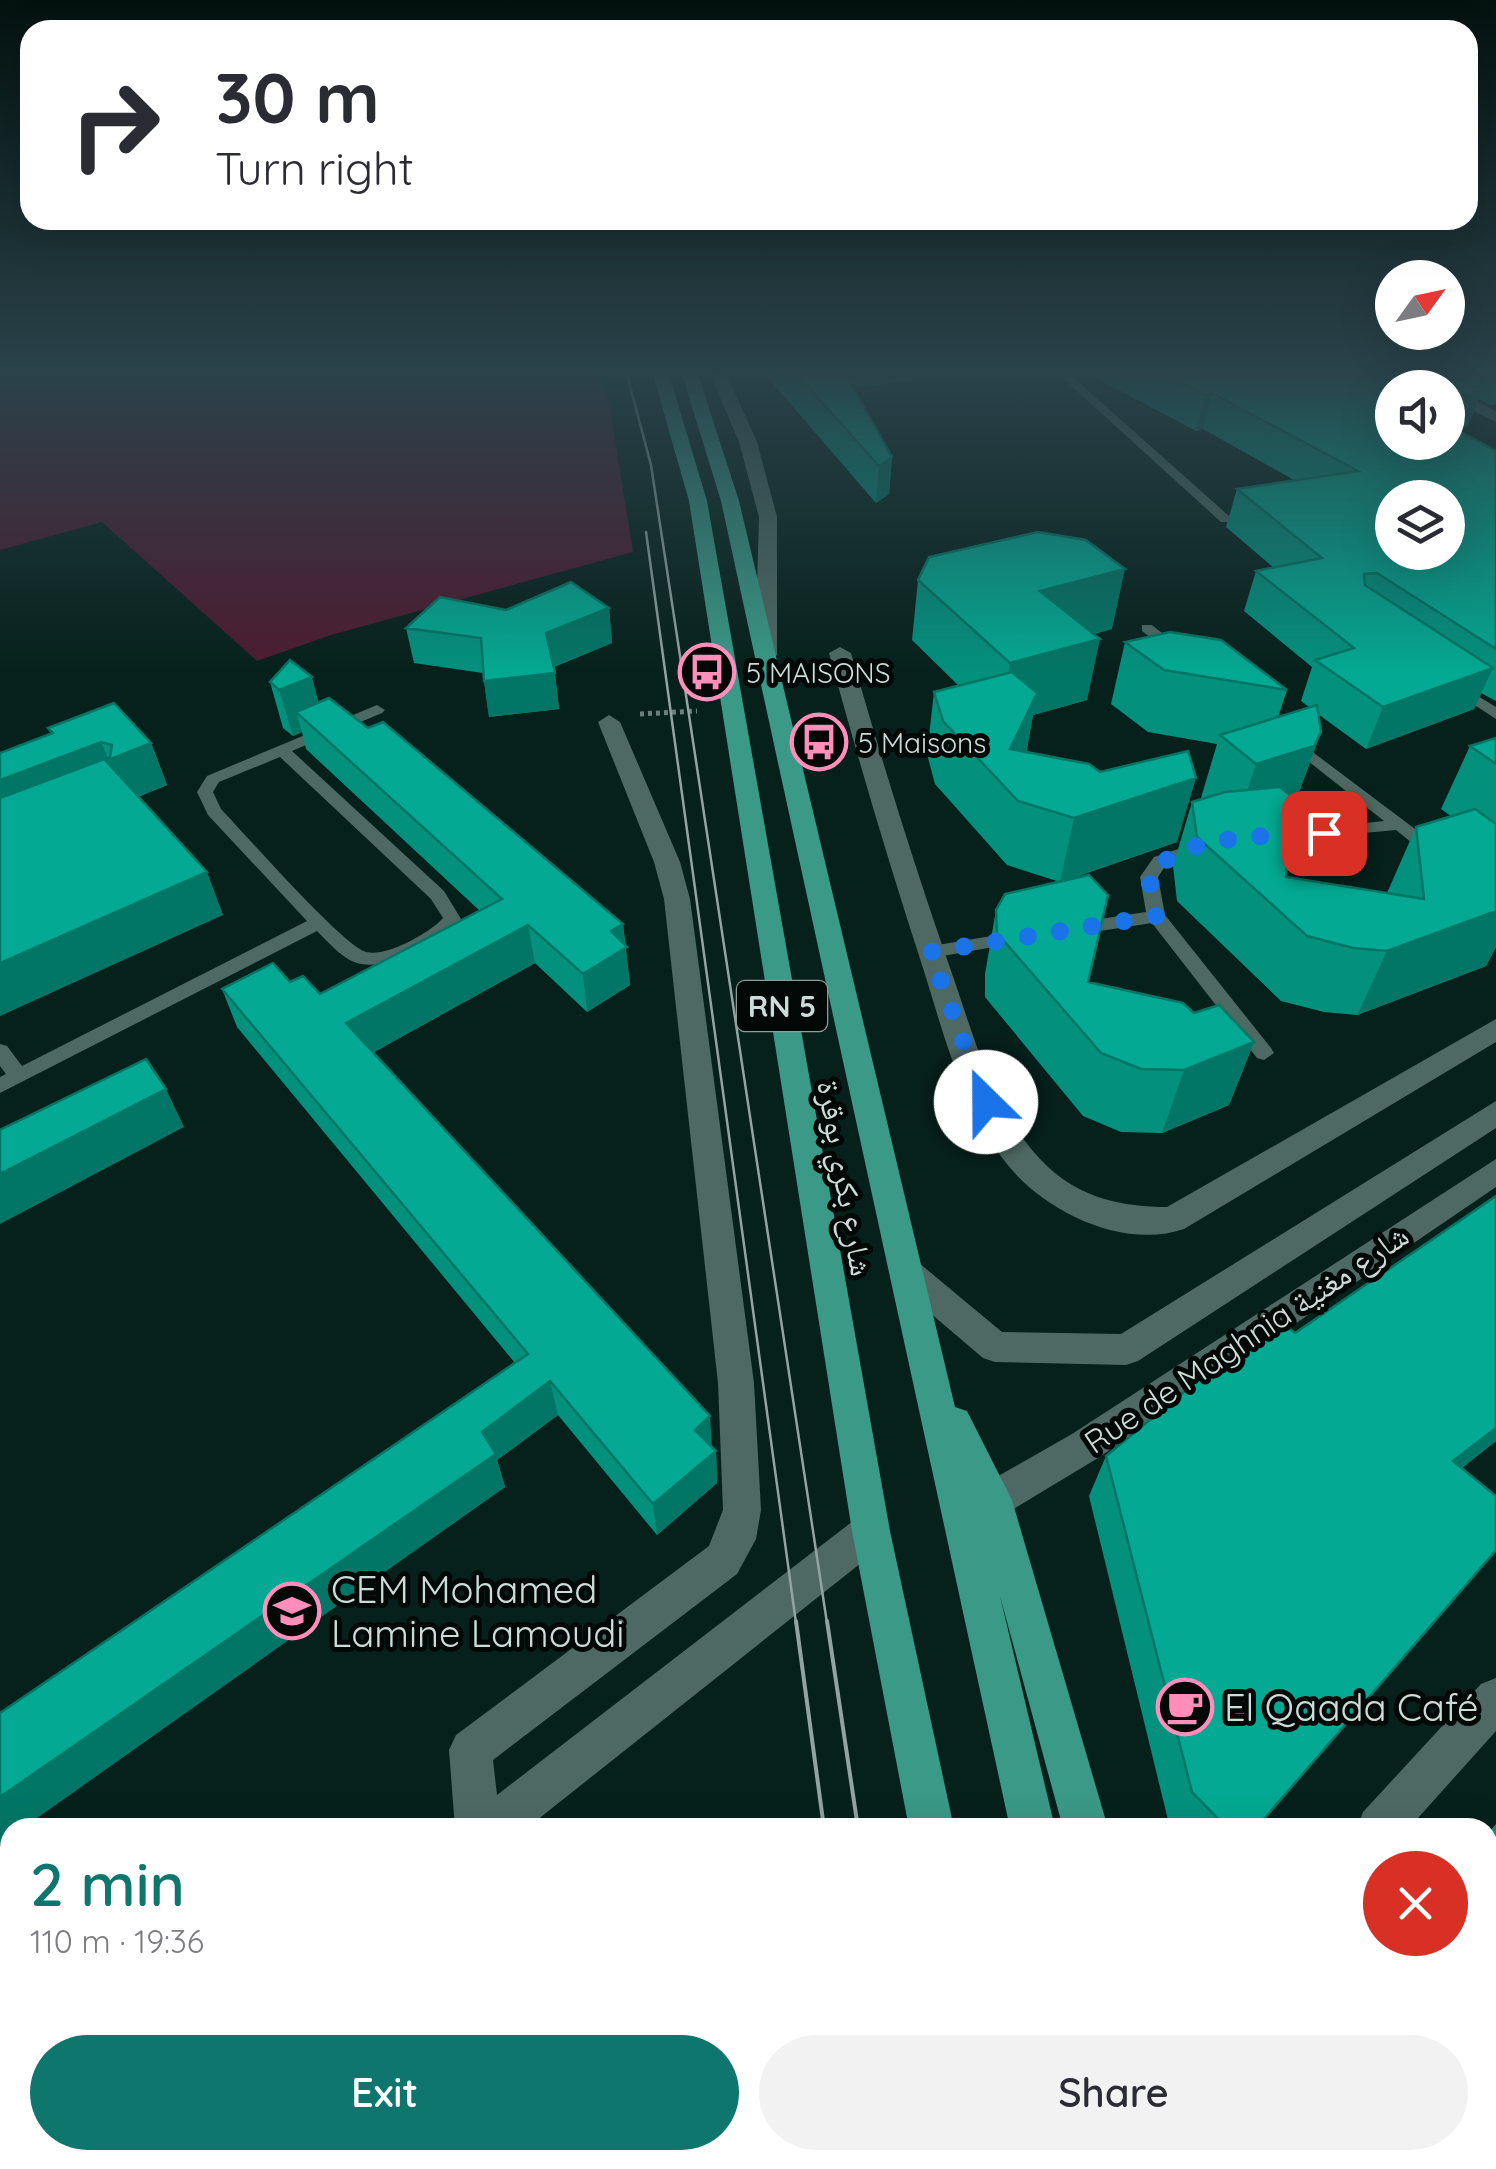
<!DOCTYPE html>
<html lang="en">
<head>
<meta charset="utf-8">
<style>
  :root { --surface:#fff; --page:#f2f2f3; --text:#2b2b33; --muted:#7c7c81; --accent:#0f766e }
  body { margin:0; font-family:Quicksand,"Noto Naskh Arabic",sans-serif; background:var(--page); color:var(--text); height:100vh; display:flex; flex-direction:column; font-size:38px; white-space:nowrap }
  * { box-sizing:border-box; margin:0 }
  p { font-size:32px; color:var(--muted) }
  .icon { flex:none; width:55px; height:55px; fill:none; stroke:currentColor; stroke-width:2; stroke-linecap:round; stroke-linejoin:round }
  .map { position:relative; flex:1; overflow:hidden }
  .side { position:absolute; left:0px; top:1818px; width:1498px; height:352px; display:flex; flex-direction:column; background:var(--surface); border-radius:30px 30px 0 0; box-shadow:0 10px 40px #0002 }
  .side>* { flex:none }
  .guide { position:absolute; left:20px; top:20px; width:1458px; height:210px; border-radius:30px; box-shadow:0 10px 40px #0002; background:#fff; color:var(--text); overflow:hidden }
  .needle { width:65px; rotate:57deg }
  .fabs { position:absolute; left:1375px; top:260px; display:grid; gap:20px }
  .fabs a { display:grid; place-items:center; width:90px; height:90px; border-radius:50%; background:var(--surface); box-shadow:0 10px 40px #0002; font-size:50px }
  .pin { position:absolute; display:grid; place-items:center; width:85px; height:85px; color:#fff; margin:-42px; border-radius:20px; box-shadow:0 5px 15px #0006 }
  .me { position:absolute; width:110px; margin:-55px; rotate:337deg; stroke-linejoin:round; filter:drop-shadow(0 0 8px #0008) }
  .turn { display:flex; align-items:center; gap:35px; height:210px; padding:0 30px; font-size:45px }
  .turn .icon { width:130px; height:130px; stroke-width:2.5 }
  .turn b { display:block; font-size:70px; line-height:85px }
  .round { display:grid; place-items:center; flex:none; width:105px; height:105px; border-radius:52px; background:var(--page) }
  .headline { display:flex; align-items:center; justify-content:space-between; height:170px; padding:0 30px }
  h1 { font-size:60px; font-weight:600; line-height:75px; color:var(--accent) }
  .cta { display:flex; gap:20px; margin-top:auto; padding:20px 30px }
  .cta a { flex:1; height:115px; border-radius:60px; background:var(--accent); color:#fff; font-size:40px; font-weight:600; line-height:115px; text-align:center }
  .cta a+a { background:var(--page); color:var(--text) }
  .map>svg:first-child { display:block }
  .green { fill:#4d1b30 }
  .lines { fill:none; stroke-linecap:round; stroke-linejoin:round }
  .path { stroke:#6b807b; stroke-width:5; stroke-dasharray:4 4; stroke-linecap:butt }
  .lane { fill:#4e6963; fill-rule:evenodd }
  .street { fill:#4e6963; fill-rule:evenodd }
  .secondary { fill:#4e6963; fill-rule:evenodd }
  .highway { fill:#3a9987; fill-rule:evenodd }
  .tram-far1 { stroke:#91a49f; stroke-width:2.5 }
  .tram { stroke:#91a49f; stroke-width:4 }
  .wall { fill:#03917e }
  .shaded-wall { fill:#027666 }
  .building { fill:#03a992; stroke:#027666; stroke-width:2.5; fill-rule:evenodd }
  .route { stroke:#1a73e8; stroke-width:18; stroke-dasharray:0 32.4 }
  .labels { text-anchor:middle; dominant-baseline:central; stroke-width:10; stroke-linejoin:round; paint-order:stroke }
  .far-poi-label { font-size:28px; fill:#ccdcd8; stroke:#010806; text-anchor:start }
  .shield { fill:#010806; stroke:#8f9c99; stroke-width:2.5 }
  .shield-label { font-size:30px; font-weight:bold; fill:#ccdcd8 }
  .street-label { font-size:32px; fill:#ccdcd8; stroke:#010806 }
  .near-poi-label { font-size:38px; fill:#ccdcd8; stroke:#010806; text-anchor:start }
</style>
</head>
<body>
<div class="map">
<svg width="1496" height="2169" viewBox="0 0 1496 2169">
  <rect width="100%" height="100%" fill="#06201b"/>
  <path class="green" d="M 0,371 L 597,371 L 609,402 L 633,552 L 331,635 L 257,661 L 102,522 L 0,550 Z"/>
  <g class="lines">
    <path class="path" d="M 640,714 L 697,711"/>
    <path class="lane" d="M 1055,371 L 1066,371 L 1229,516 L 1229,522 L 1221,522 Z
      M 1142,625 L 1152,625 L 1184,651 L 1172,654 L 1142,631 Z
      M 1458,684 L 1496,707 L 1496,719 L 1453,691 L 1453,685 Z
      M 377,705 L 385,710 L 382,713 L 292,751 L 444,891 L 461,919 C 444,944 384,974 354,962 C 340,956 328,942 317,931 L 0,1093 L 0,1077 L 6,1074 L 0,1066 L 0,1044 L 7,1046 L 22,1066 L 307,921 L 208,815 L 197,792 L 207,776 ZM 280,757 L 431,899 L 443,918 L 437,924 C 422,936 386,957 366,952 C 343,946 244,833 221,809 L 213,792 L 219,782 Z
      M 1294,738 L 1439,847 L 1439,855 L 1427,855 L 1396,830 L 1256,843 L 1256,835 L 1262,834 L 1384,821 L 1289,746 L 1289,740 Z
      M 1203,841 L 1211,846 L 1209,850 L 1166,865 L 1158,877 L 1165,915 L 1271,1048 L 1274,1053 L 1264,1060 L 1257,1058 L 1152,923 L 1074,935 L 1065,929 L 1074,923 L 1146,912 L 1140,877 L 1154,857 Z
      M 1016,932 L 1022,934 L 1025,938 L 1022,942 L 931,958 L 922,952 L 931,946 Z"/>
    <path class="street" d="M 1448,388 L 1496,411 L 1496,422 L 1448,399 Z
      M 840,647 L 851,653 C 881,758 913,862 949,965 C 974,1035 992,1114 1048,1167 C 1081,1198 1123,1207 1167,1207 L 1496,1019 L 1496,1042 L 1184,1229 C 1123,1250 1044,1211 1007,1164 C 962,1108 944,1035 923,968 C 889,864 858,759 829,653 Z
      M 609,715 L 620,722 L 680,862 L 690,899 L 754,1383 L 761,1510 L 756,1539 L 737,1574 L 493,1760 L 497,1795 L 857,1518 L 871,1512 L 885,1518 L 890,1531 L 885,1544 L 527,1828 L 455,1828 L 449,1750 L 456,1735 L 709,1546 L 723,1510 L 718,1383 L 664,899 L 654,862 L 598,722 Z
      M 1496,1678 L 1496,1731 L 1409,1828 L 1357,1828 L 1363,1812 L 1481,1684 Z
      M 23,2160 L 82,2160 L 78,2169 L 19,2169 Z"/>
    <path class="secondary" d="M 709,371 L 725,371 L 757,442 L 777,517 L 777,655 L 766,661 L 755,655 L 759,517 L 739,442 Z
      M 1496,1101 L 1496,1128 L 1138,1361 L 1126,1365 L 995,1362 L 983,1358 L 895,1283 L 890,1273 L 895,1263 L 907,1259 L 919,1263 L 1002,1332 L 1121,1334 Z
      M 1496,1159 L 1496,1187 L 1098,1458 L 1007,1513 L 993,1518 L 979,1513 L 974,1500 L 979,1487 L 1072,1434 Z"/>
    <path class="highway" d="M 652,371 L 668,371 L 707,501 L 890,1531 L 954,1828 L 909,1828 L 852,1531 L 689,501 Z
      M 681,371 L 697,371 L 739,501 L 955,1407 L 967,1411 L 1012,1500 L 1108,1828 L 1063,1828 L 1000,1596 L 1055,1828 L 1010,1828 L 721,501 Z
      M 971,2160 L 1023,2160 L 1024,2169 L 972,2169 Z
      M 1084,2160 L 1136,2160 L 1138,2169 L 1086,2169 Z
      M 1152,2160 L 1204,2160 L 1207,2169 L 1155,2169 Z"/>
    <path class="tram-far1" d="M 626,371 L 651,465 L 827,1623
      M 646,532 L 796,1623"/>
    <path class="tram" d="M 796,1621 L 824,1828
      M 827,1621 L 858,1828
      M 908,2160 L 909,2169"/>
  </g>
  <path class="wall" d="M 762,371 L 979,371 L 854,388 L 892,457 L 889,494 L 876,503 Z
    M 1083,371 L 1496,371 L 1496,404 L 1491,405 L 1479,399 L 1468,426 L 1456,430 L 1496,451 L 1496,701 L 1481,693 L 1474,709 L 1366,749 L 1318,714 L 1321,732 L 1298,795 L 1292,807 L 1286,877 L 1387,893 L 1416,827 L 1451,816 L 1441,809 L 1470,746 L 1496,738 L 1496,947 L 1486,966 L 1357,1015 L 1324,1012 L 1281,1001 L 1177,901 L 1173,866 L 1192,802 L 1203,799 L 1201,798 L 1217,744 L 1148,732 L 1111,704 L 1125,642 L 1287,690 L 1278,717 L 1309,707 L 1301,701 L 1312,667 L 1244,611 L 1256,571 L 1274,568 L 1226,527 L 1237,489 L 1294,480 L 1203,429 L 1196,431 Z
    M 918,580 L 1112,629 L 1094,634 L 1087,700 L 1033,715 L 1026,752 L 1177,842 L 1061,882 L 1088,982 L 1194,1013 L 1254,1042 L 1229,1105 L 1162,1133 L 1121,1132 L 1083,1116 L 985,997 L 985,974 L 996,910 L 1060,882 L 1007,865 L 935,784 L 927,754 L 934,692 L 959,686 L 912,640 Z
    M 609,608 L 612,643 L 554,667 L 559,709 L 489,717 L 483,673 L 414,663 L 406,628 L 506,610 Z
    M 270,682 L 318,702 L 623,924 L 630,985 L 587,1012 L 535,963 L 374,1052 L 716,1451 L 717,1483 L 657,1535 L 558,1415 L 497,1460 L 505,1487 L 10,1828 L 10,1837 L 0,1844 L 0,1713 L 515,1363 L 237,1027 L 222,989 L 290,982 L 320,994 L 480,911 L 306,749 L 302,732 L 293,736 L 283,728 Z
    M 48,728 L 151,743 L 167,785 L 138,797 L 223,915 L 51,734 Z
    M 1496,1196 L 1496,1441 L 1462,1468 L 1256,1828 L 1175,1828 L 1168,1820 L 1089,1496 L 1106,1456 L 1295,1333 Z
    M 1496,1824 L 1496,2169 L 1259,2169 L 1264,2161 L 1263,2160 L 1488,2160 L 1488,1833 Z"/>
  <path class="shaded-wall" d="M 835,371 L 979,371 L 834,390 Z
    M 1477,375 L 1470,393 L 1482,390 L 1468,426 L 1448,432 L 1448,399 L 1458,379 Z
    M 1212,393 L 1203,429 L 1196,431 L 1205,395 Z
    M 892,457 L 889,494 L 876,503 L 879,466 Z
    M 1125,569 L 1112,629 L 1030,651 L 1040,591 Z
    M 609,608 L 612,643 L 550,668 L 546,633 Z
    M 1100,639 L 1087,700 L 1033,715 L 1026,756 L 1009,791 L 1000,725 L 1010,663 Z
    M 1493,668 L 1474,709 L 1366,749 L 1383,707 Z
    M 555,673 L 559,709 L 489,717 L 484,681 Z
    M 312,677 L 324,723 L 296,712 L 302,732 L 293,736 L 279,690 Z
    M 1321,732 L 1298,795 L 1291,809 L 1235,827 L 1256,764 Z
    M 101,742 L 109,760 L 151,743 L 167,785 L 123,803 L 0,830 L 0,780 Z
    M 1196,778 L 1177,842 L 1060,882 L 1074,818 Z
    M 207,872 L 223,915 L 0,1016 L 0,963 Z
    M 1496,911 L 1496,947 L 1486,966 L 1357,1015 L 1387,951 Z
    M 623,924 L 630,985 L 587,1012 L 583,974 L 611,931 Z
    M 528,925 L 535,963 L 358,1061 L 346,1023 Z
    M 1254,1042 L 1229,1105 L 1162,1133 L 1184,1070 Z
    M 166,1089 L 184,1127 L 0,1224 L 0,1174 Z
    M 550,1381 L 558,1415 L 497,1460 L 505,1487 L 23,1828 L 10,1828 L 10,1837 L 0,1844 L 0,1797 Z
    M 710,1416 L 712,1450 L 695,1430 Z
    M 1496,1428 L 1496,1441 L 1419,1501 L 1453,1461 Z
    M 716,1451 L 717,1483 L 657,1535 L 653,1504 Z"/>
  <path class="building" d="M 794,371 L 844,371 L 892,457 L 879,466 Z
    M 1158,371 L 1468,371 L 1477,375 L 1458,379 L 1482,390 L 1448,399 L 1448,388 L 1392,388 L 1392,442 L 1448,442 L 1448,425 L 1496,451 L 1496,649 L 1377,573 L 1364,574 L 1365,585 L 1493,668 L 1383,707 L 1315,660 L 1354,648 L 1256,571 L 1322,558 L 1237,489 L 1358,471 L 1212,393 L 1205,395 ZM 1392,498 L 1448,498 L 1448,552 L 1392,552 Z
    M 1038,532 L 1086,540 L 1125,569 L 1040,591 L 1100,639 L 1010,663 L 918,580 L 929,557 Z
    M 571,582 L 609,608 L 546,633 L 555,673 L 484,681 L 481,638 L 406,628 L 440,597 L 506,610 Z
    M 1170,632 L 1221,640 L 1287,690 L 1164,670 L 1125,642 Z
    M 290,660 L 312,677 L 279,690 L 270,682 Z
    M 1012,672 L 1037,693 L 1010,749 L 1089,764 L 1100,772 L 1188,751 L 1196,778 L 1074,818 L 1018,801 L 943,721 L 934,692 Z
    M 329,698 L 368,728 L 383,722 L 623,924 L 611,931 L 627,947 L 583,974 L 528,925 L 346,1023 L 710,1416 L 695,1430 L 716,1451 L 653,1504 L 550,1381 L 482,1432 L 496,1454 L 0,1797 L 0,1713 L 528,1354 L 222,989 L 273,963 L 290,982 L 303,976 L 320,994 L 502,899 L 296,712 Z
    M 114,703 L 151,743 L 106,761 L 207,872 L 0,963 L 0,798 L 110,757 L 112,745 L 101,742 L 0,780 L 0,753 L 53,733 L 48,728 Z
    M 1317,705 L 1321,732 L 1314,746 L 1256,764 L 1220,735 Z
    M 1496,738 L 1496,764 L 1470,746 Z
    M 1280,787 L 1293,798 L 1286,877 L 1424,899 L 1416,827 L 1475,809 L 1496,824 L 1496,911 L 1387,951 L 1353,948 L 1307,936 L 1197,837 L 1192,802 L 1225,792 Z
    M 1089,875 L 1108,895 L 1088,982 L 1183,1003 L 1194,1013 L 1219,1005 L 1254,1042 L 1184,1070 L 1141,1069 L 1101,1053 L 997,933 L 996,910 L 1005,894 Z
    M 146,1059 L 166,1089 L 0,1174 L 0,1130 Z
    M 1496,1196 L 1496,1428 L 1453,1461 L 1496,1496 L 1496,1550 L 1256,1828 L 1227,1828 L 1192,1792 L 1106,1456 L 1275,1317 L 1295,1333 Z
    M 1496,1840 L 1496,2169 L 1280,2169 L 1286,2160 L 1488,2160 L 1488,1849 Z
    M 174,2160 L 644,2160 L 649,2169 L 162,2169 Z
    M 683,2160 L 873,2160 L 875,2169 L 675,2169 Z"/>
  <linearGradient id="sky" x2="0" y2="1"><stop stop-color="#03120f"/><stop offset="0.55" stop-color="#2a424a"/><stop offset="1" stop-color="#2a424a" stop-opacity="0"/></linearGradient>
  <rect width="1496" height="675" fill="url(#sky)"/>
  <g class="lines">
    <path class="route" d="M 986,1102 L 930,952 L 1156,916 L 1149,877 C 1183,830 1271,838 1324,833"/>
  </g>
  <defs>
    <g id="bus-ring" transform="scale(2.875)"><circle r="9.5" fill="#010806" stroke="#ff8eba" stroke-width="1.5"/><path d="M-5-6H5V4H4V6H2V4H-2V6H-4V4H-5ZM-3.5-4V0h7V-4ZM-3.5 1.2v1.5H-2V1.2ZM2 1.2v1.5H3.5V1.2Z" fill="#ff8eba"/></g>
    <g id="school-ring" transform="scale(2.875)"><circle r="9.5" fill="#010806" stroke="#ff8eba" stroke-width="1.5"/><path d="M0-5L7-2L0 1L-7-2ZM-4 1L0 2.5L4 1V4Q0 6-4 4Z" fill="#ff8eba"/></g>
    <g id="cafe-ring" transform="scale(2.875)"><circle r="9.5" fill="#010806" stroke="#ff8eba" stroke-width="1.5"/><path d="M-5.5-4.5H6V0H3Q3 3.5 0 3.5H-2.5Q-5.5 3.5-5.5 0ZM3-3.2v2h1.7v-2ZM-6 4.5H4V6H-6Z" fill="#ff8eba"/></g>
  </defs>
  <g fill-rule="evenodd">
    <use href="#bus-ring" x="707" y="672"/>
    <use href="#bus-ring" x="819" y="742"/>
    <use href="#school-ring" x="292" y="1611"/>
    <use href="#cafe-ring" x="1185" y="1707"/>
  </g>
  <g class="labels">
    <g class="far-poi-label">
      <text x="746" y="672">5 MAISONS</text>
      <text x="858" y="742">5 Maisons</text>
    </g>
    <rect class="shield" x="737" y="981" width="90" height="50" rx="8"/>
    <g class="shield-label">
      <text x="782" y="1006">RN 5</text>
    </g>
    <g class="street-label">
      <text transform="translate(846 1178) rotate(80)">شارع بكري بوقرة</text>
      <text transform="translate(1246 1338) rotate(-34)">Rue de Maghnia شارع مغنية</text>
    </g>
    <g class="near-poi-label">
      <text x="331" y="1589">CEM Mohamed<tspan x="331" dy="44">Lamine Lamoudi</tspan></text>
      <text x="1224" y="1707">El Qaada Café</text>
    </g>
  </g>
</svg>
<div class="fabs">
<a><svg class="needle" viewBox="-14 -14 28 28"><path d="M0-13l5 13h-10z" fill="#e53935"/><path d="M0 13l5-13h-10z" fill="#7c7c81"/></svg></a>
<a><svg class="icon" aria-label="sound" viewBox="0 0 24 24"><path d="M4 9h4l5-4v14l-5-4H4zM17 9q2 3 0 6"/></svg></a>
<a><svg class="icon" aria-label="layers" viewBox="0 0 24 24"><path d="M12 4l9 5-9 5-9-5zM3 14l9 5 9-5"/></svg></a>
</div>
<div class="pin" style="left:1324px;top:833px;background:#d93025"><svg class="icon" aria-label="arrive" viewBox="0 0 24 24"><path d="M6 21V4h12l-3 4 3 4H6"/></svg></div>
<svg class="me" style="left:986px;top:1102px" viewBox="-20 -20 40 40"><circle r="19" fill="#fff"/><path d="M0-13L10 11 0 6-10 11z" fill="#1a73e8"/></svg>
<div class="guide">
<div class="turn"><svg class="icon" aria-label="right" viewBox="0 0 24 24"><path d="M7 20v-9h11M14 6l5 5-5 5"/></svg><div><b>30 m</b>Turn right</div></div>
</div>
<section class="side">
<div class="headline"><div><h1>2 min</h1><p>110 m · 19:36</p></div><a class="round" style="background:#d93025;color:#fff"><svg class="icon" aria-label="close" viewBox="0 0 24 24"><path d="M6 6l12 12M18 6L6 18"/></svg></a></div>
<div class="cta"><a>Exit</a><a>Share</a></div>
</section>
</div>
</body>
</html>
